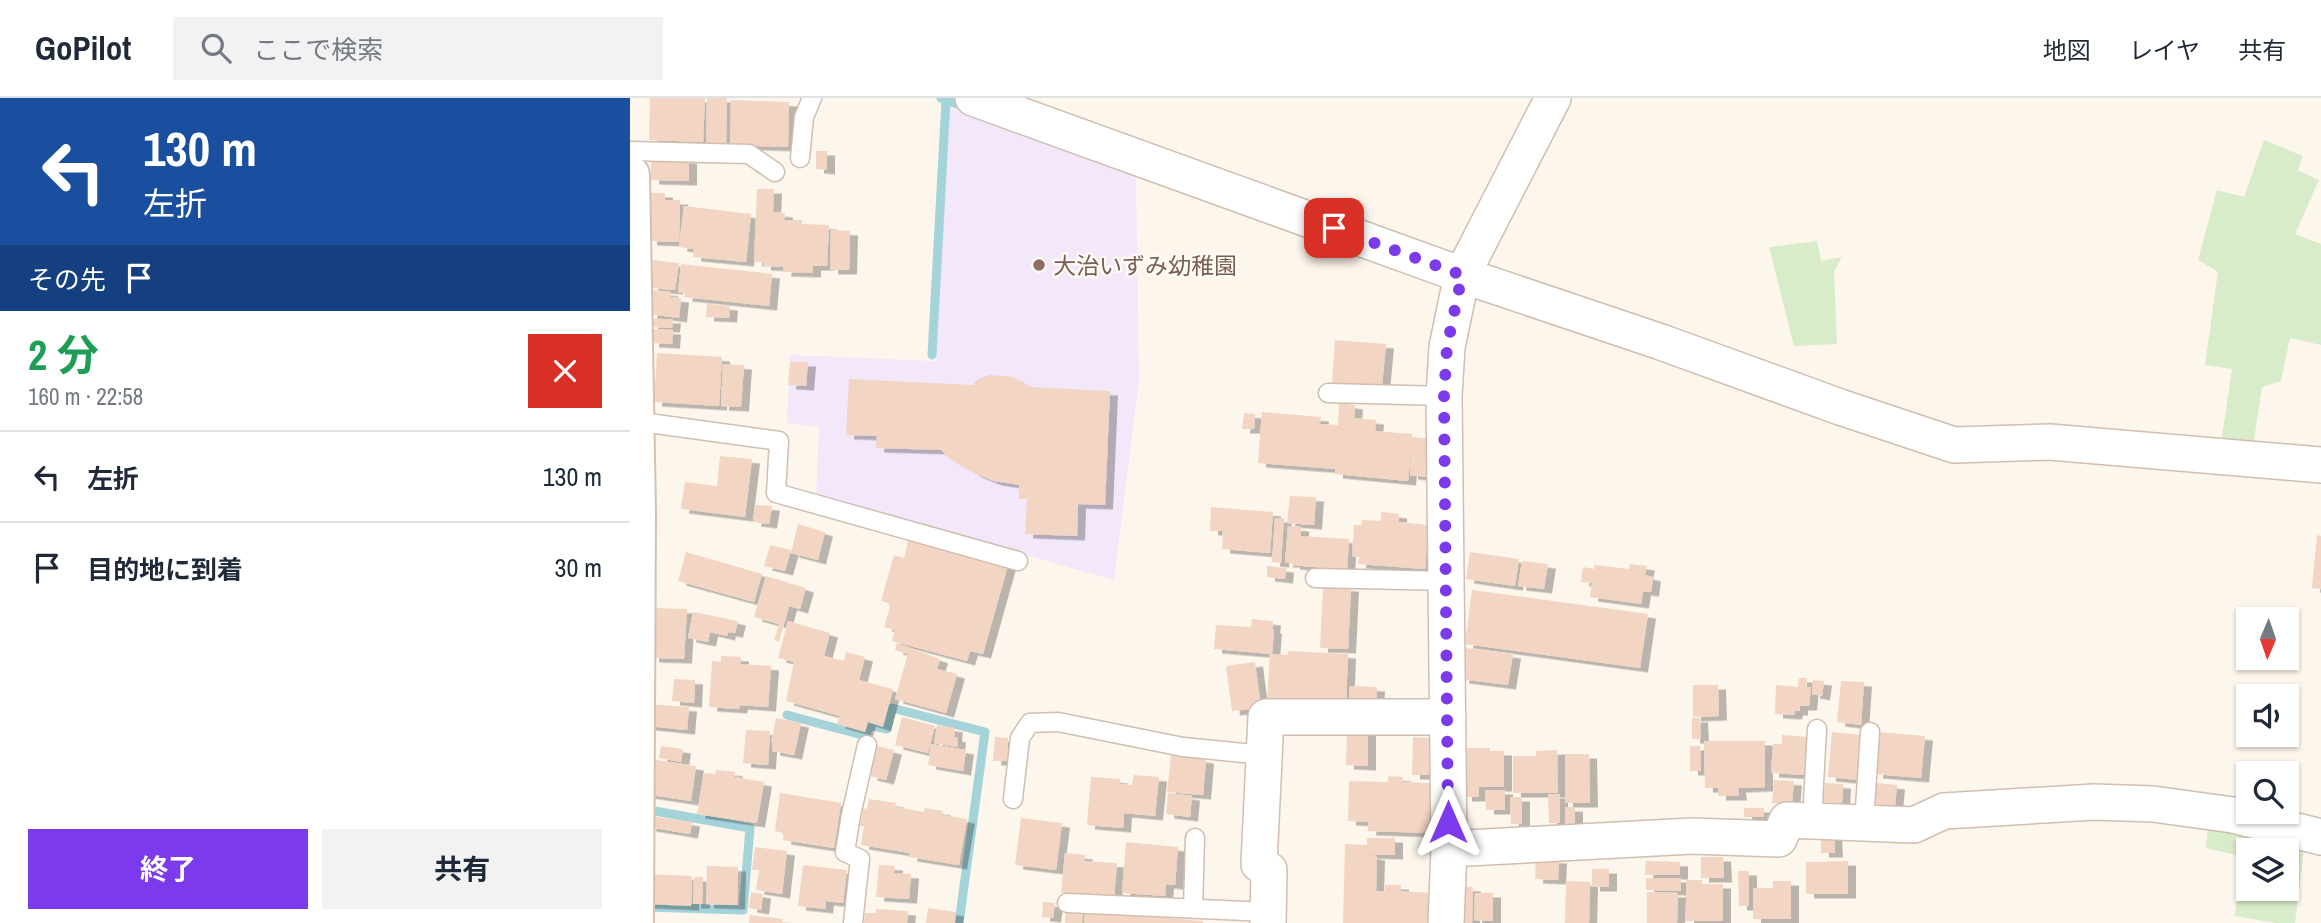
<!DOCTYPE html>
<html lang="ja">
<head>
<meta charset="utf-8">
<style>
  :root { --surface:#fff; --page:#f2f2f3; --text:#1f2937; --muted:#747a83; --line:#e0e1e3; --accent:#7c3aed }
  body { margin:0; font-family:"Archivo Narrow","Noto Sans JP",sans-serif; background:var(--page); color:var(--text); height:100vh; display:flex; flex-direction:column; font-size:26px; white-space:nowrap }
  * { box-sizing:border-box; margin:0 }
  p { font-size:23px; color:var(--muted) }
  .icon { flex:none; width:38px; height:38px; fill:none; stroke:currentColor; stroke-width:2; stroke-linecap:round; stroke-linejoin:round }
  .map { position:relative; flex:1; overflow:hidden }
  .drawer { display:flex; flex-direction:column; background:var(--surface); width:630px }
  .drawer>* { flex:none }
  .hud { background:#1a4fa0; color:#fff; overflow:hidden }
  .needle { width:46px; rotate:182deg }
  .controls { position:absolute; left:1606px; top:509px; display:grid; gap:14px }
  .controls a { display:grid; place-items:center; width:63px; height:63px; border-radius:0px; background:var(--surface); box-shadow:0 2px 5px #0004; font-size:35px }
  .pin { position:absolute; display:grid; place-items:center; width:60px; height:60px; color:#fff; margin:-30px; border-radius:14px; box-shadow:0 4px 10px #0006 }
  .me { position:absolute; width:77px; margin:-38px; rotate:0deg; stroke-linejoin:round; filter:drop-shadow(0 0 5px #0008) }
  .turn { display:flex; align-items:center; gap:24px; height:147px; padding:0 28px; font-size:32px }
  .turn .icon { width:91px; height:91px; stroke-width:2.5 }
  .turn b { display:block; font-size:49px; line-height:60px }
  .then { display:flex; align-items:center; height:66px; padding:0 28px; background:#0003; gap:14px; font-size:26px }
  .round { display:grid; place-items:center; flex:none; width:74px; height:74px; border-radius:0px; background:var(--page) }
  .headline { display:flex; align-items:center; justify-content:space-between; height:119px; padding:0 28px }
  h1 { font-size:42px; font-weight:700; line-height:52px; color:#1e9e55 }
  .button { display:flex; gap:14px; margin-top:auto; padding:14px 28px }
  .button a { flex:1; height:80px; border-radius:0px; background:var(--accent); color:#fff; font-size:28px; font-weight:700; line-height:80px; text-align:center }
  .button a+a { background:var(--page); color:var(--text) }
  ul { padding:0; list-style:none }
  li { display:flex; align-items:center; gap:21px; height:91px; padding:0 28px; border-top:2px solid var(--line) }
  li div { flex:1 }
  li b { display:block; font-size:26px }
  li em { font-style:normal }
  header { display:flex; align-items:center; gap:42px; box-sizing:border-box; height:98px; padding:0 35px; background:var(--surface); border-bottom:2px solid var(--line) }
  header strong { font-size:33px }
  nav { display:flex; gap:38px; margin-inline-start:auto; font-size:24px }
  .search { width:490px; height:63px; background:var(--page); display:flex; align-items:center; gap:18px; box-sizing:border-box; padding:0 24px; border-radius:0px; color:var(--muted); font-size:26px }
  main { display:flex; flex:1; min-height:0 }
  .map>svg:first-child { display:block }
  .education { fill:#f3e8fa }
  .green { fill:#d8ecc9; fill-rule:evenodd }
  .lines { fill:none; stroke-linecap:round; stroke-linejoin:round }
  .stream { stroke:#a5d3da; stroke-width:9 }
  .building { fill:#f3d5c3; filter:url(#shadow) }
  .service-casing { stroke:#d1beb0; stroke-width:21 }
  .minor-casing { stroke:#d1beb0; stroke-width:38 }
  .secondary-casing { stroke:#d6c0b0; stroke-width:42 }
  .service { stroke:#fff; stroke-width:18 }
  .minor { stroke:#fff; stroke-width:35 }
  .secondary { stroke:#fff; stroke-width:38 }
  .route { stroke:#7c3aed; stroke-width:12; stroke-dasharray:0 21.6 }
  .education-dot { fill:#8d6e63; stroke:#fffaf3; stroke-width:2.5 }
  .labels { text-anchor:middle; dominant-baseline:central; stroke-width:5; stroke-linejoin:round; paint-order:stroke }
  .education-label { font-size:23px; fill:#785e54; stroke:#fffaf3; text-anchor:start }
</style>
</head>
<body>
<header>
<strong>GoPilot</strong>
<div class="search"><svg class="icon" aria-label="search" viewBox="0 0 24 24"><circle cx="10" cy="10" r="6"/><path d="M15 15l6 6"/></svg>ここで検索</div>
<nav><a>地図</a><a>レイヤ</a><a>共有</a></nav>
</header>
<main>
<section class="drawer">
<div class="hud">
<div class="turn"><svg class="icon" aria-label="left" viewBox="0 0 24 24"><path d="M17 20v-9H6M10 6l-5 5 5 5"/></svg><div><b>130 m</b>左折</div></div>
<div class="then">その先<svg class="icon" aria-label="arrive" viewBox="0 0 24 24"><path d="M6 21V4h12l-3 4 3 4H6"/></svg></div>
</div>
<div class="headline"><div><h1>2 分</h1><p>160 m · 22:58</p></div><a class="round" style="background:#d93025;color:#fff"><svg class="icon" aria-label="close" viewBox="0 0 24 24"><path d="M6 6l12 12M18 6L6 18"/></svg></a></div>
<ul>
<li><svg class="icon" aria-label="left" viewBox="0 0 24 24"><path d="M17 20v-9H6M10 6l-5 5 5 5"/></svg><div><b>左折</b></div><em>130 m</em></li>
<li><svg class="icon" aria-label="arrive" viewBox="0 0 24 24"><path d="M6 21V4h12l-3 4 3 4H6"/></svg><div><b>目的地に到着</b></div><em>30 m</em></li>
</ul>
<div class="button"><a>終了</a><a>共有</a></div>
</section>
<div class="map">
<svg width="1691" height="825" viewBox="0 0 1691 825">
  <defs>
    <filter id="shadow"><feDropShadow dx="8" dy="4.5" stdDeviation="0" flood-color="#0004"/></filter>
  </defs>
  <rect width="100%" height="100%" fill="#fdf6ec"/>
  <path class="education" d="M 320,9 L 506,77 L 509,283 L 484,482 L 186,398 L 189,329 L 157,325 L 160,257 L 305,263 Z"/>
  <path class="green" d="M 1634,42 L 1673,58 L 1668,72 L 1689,82 L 1665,136 L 1691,146 L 1691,247 L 1660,240 L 1651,283 L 1632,289 L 1622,355 L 1590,352 L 1602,271 L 1575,267 L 1588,174 L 1568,162 L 1587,92 L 1614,99 Z
    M 1187,143 L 1191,163 L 1212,159 L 1204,174 L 1207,246 L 1164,248 L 1139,149 Z
    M 1579,719 L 1675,741 L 1665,825 L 1646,825 L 1605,818 L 1610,758 L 1576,750 ZM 1619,752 L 1657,752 L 1657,791 L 1619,791 Z"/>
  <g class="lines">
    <path class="stream" d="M 311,0 L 338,10
      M 302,257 L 316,2
      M 157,617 L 236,638 L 239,627 L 257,631 L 262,610 L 355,634 L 329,825
      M 17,809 L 113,812 L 120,730 L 19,712"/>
  </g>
  <path class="building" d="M 20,0 L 75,0 L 73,44 L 19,42 Z
    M 77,0 L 97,0 L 96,46 L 76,45 Z
    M 101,2 L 159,4 L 158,49 L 100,47 Z
    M 186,53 L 197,53 L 197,72 L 186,71 Z
    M 21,60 L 59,61 L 59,83 L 21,82 Z
    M 127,91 L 144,91 L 143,114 L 155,115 L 154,122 L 172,122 L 172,126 L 199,127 L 197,168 L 183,168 L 183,175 L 153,174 L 154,169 L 133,168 L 133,164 L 124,164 Z
    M 21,95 L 35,95 L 35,102 L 50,102 L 49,144 L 19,143 Z
    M 54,108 L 121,116 L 116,164 L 63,159 L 64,151 L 49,149 Z
    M 201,132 L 220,133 L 219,172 L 200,172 Z
    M 23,162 L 49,165 L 45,192 L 20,190 Z
    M 51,166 L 142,176 L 139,208 L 54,199 L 55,195 L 48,194 Z
    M 22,192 L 41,194 L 40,199 L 51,200 L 49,220 L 19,216 Z
    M 77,206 L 100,208 L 99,220 L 76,219 Z
    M 20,221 L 43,221 L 42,230 L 20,229 Z
    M 22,231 L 43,232 L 42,246 L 21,245 Z
    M 705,242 L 756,246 L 752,288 L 702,285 Z
    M 27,255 L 92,259 L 89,308 L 24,304 Z
    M 160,264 L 178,264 L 176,288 L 158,287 Z
    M 93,266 L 114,267 L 111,309 L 91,308 Z
    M 360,277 L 383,279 L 401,289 L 480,293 L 475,407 L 448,406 L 447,438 L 395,436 L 397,401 L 389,401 L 389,387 L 364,383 L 346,376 L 320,361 L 311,352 L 246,350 L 247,338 L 216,337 L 219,281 L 343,287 L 348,281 Z
    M 709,305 L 725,307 L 724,320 L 746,322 L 745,333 L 782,336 L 782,339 L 802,341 L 799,379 L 780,377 L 782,343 L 778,383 L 705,376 L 705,371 L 628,365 L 632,314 L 691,319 L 690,326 L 708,327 Z
    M 614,315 L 625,316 L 624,331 L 612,331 Z
    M 90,358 L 122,361 L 115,419 L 51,411 L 55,384 L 87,388 Z
    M 660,398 L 686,399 L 684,427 L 657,425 Z
    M 125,407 L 142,408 L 139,426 L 123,424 Z
    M 581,409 L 643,414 L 640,455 L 592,451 L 593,433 L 580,433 Z
    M 751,414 L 769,416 L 769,424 L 798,427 L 795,471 L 728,466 L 729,459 L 722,458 L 724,427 L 732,427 L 732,422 L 751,423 Z
    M 645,420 L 654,420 L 651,465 L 642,464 Z
    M 168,426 L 195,434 L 188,462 L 161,455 Z
    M 658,428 L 671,429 L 671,438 L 719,441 L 717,472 L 662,467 L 662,465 L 655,465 Z
    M 1687,437 L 1691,438 L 1691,491 L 1682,490 Z
    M 279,439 L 378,467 L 353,556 L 340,553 L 337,563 L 262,543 L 265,532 L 254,529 L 261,506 L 251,503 L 264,457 L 274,460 Z
    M 140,447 L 161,452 L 155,473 L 134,468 Z
    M 56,454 L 132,476 L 124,504 L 48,483 Z
    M 840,454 L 889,461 L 885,488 L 836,481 Z
    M 892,463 L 918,466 L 914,491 L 888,488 Z
    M 1000,466 L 1017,468 L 1015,477 L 1023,479 L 1021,494 L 1013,493 L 1011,506 L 960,499 L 962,485 L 951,484 L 953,469 L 964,471 L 964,467 L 999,471 Z
    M 637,468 L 656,470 L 655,481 L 637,479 Z
    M 136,478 L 176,490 L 170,511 L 159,508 L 149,544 L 144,542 L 149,526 L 124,519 Z
    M 693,488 L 721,489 L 718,551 L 690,550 Z
    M 842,492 L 1018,516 L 1010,570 L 835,546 Z
    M 23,510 L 57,511 L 54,561 L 21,560 Z
    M 63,514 L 108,523 L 105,535 L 98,534 L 97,538 L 80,534 L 78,544 L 58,540 Z
    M 622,521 L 643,523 L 642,531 L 644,531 L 642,556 L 584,551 L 586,527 L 621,529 Z
    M 158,523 L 200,535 L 194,558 L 214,563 L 216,554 L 235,559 L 229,582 L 263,591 L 253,629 L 238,624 L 235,634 L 207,626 L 210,618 L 156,603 L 164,564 L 148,560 Z
    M 267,545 L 310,561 L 307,571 L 327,576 L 316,615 L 265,601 L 278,556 L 265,552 Z
    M 835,550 L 883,556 L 878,587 L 831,581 Z
    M 658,553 L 718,556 L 716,607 L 637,603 L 640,556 L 658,557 Z
    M 91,558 L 111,559 L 110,566 L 141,568 L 138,609 L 110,607 L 109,611 L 79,609 L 82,563 L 91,564 Z
    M 625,564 L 631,610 L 602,613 L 596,568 Z
    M 1169,580 L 1177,580 L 1176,589 L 1181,589 L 1179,608 L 1170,608 L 1170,613 L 1165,613 L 1164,617 L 1145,616 L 1146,587 L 1168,589 Z
    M 44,581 L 65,582 L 64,605 L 42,603 Z
    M 1183,582 L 1194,583 L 1192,598 L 1182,596 Z
    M 1211,583 L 1234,584 L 1231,627 L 1207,624 Z
    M 1063,587 L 1088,587 L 1089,618 L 1063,619 Z
    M 720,588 L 747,589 L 746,606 L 719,604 Z
    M 18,606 L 59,609 L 57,632 L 17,628 Z
    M 272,619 L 305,628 L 298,655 L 265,647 Z
    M 146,620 L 171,625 L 164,657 L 142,653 L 143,645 L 141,645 Z
    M 1062,620 L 1070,620 L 1071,641 L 1062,641 Z
    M 307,627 L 325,630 L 324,639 L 328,640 L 327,649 L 304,645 Z
    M 717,629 L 738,630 L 738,668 L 716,667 Z
    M 116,632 L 140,633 L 138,667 L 113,665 Z
    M 1202,634 L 1232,637 L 1228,682 L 1198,679 Z
    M 1249,634 L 1295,638 L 1291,680 L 1245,676 Z
    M 1152,637 L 1179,639 L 1177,677 L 1141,675 L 1143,646 L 1152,646 Z
    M 365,639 L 378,640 L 377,663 L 363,663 Z
    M 783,639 L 800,640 L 799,677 L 782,677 Z
    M 1074,643 L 1135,643 L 1135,689 L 1108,690 L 1109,698 L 1088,698 L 1088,690 L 1075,690 Z
    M 301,646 L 336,652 L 333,673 L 298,667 Z
    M 31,648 L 53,651 L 51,664 L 29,660 Z
    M 247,648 L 264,652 L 256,682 L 239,678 Z
    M 1060,648 L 1070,648 L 1071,673 L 1060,673 Z
    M 834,650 L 860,650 L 860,653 L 874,653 L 874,689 L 849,689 L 849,699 L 834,699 Z
    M 927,652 L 928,695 L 883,695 L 883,658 L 906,658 L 906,653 Z
    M 935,656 L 959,656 L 960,705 L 935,705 Z
    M 541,657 L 576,661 L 573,697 L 537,694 Z
    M 20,661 L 66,668 L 61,703 L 15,696 Z
    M 86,672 L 105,674 L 104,679 L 134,684 L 127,725 L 67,716 L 74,675 L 85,676 Z
    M 504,677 L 529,679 L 525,718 L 494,715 L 493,730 L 457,727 L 461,679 L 490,681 L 490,686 L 502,687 Z
    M 758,678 L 773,679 L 773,684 L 801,685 L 800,735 L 738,733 L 739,724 L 718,723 L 719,683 L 758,684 Z
    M 1144,682 L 1164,683 L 1162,706 L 1142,705 Z
    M 1195,685 L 1213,686 L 1212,705 L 1193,704 Z
    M 1245,685 L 1267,687 L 1265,708 L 1243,706 Z
    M 855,692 L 875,692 L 875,712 L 856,712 Z
    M 150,695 L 211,705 L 204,750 L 153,742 L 154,735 L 145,733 Z
    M 538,695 L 562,698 L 560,719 L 536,716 Z
    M 918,696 L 930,696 L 930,725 L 919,725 Z
    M 880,699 L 892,699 L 892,726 L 881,726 Z
    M 239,701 L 266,705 L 265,709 L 294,714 L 295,710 L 313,713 L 312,717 L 337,721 L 329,767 L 279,759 L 280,755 L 231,747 L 234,728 L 230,728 L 233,710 L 237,711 Z
    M 935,709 L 945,709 L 945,730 L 935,730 Z
    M 1114,710 L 1134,710 L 1134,719 L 1114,719 Z
    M 20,718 L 62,724 L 60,736 L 18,729 Z
    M 391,720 L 432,725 L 426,772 L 385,767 Z
    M 1204,736 L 1205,755 L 1191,755 L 1191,737 Z
    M 737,740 L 765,740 L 765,757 L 735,756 L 747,758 L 746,793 L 755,793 L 755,787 L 771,787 L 771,793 L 801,795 L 801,825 L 713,825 L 715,746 L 737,747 Z
    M 496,744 L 548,749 L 545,787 L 536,786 L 535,798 L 492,795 Z
    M 125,749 L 157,753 L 152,796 L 126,792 L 129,772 L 122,772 Z
    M 435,755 L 455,757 L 454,763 L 487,765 L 484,800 L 431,795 Z
    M 1071,759 L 1093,759 L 1094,780 L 1071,780 Z
    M 906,760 L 929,761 L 928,782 L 905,781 Z
    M 1016,763 L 1050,764 L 1050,777 L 1015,777 Z
    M 1218,763 L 1218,796 L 1176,796 L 1176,764 Z
    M 173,767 L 217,772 L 213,805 L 196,803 L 195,811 L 168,808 Z
    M 249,767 L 265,768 L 264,775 L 281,776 L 279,801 L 246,799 Z
    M 77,768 L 108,769 L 107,807 L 76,806 Z
    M 962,771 L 979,771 L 979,789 L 962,789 Z
    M 1108,773 L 1119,773 L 1119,808 L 1109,808 Z
    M 16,776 L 62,778 L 61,808 L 15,806 Z
    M 64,779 L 73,779 L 72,806 L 63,806 Z
    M 1016,780 L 1051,780 L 1051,793 L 1016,792 Z
    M 1056,782 L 1072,782 L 1072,786 L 1093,786 L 1093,823 L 1056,823 Z
    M 936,783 L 960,784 L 959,825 L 935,825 Z
    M 1143,783 L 1161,783 L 1161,821 L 1123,821 L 1123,790 L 1143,790 Z
    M 824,788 L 843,789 L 842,825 L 823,824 Z
    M 121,794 L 133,796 L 131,812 L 119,810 Z
    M 1017,794 L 1048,795 L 1047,825 L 1017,825 Z
    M 845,795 L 863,795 L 863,823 L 844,822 Z
    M 413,804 L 425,805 L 423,820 L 412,819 Z
    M 298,810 L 326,814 L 325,825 L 296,825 Z
    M 246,811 L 278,813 L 277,825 L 234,825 L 235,815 L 245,815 Z
    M 436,811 L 453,812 L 452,825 L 435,825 Z
    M 455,813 L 573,823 L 573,825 L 454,825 Z
    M 120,817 L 153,821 L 152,825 L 119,825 Z"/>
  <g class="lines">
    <g class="service-casing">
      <path id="service" d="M 0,53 L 119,56 L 145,74
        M 170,60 L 174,19 L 182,0
        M 698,295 L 814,298
        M 4,323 L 149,343 L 146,395 L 388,463
        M 685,480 L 816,483
        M 383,701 L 390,640 L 400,625 L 428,624 L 553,649 L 634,657
        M 1182,723 L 1187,631
        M 1234,725 L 1240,634
        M 437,805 L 638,814
        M 563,811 L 565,740
        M 223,825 L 230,761 L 215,754 L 221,717 L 237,647"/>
    </g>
    <g class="minor-casing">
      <path id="minor" d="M 343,0 L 832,177 L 1031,244 L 1210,309 L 1324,347 L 1420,344 L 1691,367
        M 819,751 L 1062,738 L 1149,741 L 1157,722 L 1284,727 L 1314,713 L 1464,704 L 1523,706 L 1603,717 L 1691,739
        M 638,825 L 639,772 L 629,766 L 636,619 L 818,619
        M 816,825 L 819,751 L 814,298 L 817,249 L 832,177 L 923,0"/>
    </g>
    <g class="secondary-casing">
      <path id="secondary" d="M 0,77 L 6,415 L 4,825"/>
    </g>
    <use href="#service" class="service"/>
    <use href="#minor" class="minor"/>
    <use href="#secondary" class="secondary"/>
  </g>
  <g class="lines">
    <path class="route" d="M 704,130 L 832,177 L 817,249 L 814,298 L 818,724"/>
  </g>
  <circle class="education-dot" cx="409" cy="167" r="7"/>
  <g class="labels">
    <g class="education-label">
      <text x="423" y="167">大治いずみ幼稚園</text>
    </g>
  </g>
</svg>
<div class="controls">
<a><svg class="needle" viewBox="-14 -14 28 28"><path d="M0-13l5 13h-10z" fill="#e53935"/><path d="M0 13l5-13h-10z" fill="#747a83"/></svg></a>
<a><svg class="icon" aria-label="sound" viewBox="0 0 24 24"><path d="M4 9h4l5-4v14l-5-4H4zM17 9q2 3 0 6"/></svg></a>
<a><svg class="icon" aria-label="search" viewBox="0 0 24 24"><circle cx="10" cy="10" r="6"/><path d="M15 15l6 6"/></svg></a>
<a><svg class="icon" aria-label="layers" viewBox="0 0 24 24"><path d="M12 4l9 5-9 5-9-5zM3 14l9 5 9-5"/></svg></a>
</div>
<div class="pin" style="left:704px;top:130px;background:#d93025"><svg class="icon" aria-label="arrive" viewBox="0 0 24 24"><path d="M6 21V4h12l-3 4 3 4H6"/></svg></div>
<svg class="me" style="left:818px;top:724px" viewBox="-20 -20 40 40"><path d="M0-17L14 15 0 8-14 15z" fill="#7c3aed" stroke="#fff" stroke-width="4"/></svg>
</div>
</main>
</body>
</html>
